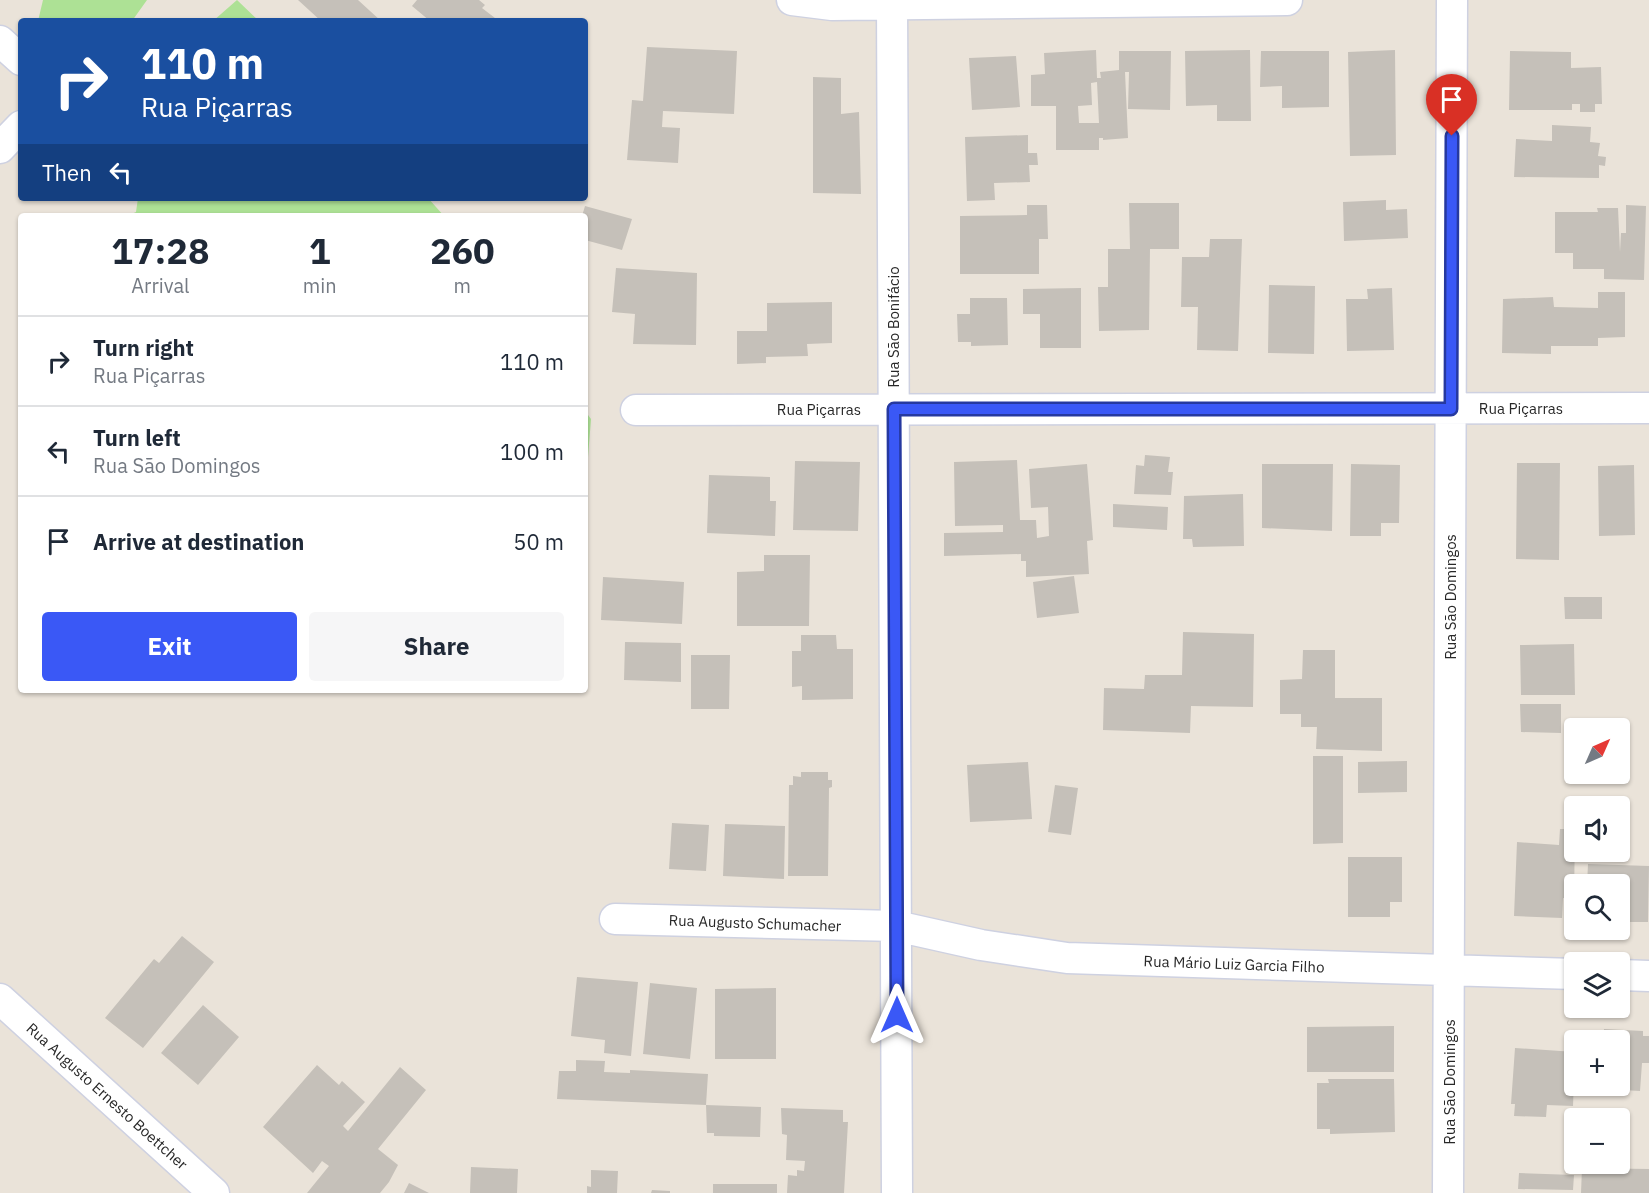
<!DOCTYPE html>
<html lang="en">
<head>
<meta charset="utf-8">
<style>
  :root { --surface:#fff; --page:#f6f6f7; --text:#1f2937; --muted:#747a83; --line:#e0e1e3; --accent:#3a58f6 }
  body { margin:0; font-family:"IBM Plex Sans",sans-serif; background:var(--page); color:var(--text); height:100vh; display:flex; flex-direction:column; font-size:22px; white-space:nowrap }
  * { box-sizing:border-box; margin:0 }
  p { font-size:20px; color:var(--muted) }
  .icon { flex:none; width:33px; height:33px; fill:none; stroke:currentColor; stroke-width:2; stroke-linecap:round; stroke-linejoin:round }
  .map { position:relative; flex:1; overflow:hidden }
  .side { position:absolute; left:18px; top:213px; width:570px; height:480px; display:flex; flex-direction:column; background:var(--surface); border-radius:6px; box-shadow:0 2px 4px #0004 }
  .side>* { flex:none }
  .top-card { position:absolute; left:18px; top:18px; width:570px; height:183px; border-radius:6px; box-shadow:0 2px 4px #0004; background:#1a4fa0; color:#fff; overflow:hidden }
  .needle { width:39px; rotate:45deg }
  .tools { position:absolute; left:1564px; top:718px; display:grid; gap:12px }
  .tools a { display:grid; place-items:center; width:66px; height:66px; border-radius:6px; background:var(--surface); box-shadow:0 2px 4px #0004; font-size:30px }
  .pin { position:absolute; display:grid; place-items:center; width:51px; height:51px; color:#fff; margin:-62px -26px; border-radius:50% 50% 50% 0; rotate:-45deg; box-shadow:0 0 6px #0007 }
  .pin .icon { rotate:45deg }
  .me { position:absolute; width:66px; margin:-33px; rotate:0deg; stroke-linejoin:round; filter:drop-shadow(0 0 4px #0008) }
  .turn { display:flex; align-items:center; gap:21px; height:126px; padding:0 24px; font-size:27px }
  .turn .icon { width:78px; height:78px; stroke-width:2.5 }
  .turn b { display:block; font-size:42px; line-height:51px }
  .then { display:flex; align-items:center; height:57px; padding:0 24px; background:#0003; gap:12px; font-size:22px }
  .eta { display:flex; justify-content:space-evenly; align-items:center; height:102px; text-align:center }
  .eta b { font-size:36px; font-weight:700; line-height:42px }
  .action { display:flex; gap:12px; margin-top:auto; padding:12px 24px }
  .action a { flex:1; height:69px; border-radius:6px; background:var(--accent); color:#fff; font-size:24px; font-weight:700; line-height:69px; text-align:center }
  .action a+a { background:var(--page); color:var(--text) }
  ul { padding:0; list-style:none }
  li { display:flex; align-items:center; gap:18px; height:90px; padding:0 24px; border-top:2px solid var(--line) }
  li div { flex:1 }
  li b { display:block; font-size:22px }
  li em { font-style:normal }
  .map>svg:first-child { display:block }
  .green { fill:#ade195 }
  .building { fill:#c5c0b9; fill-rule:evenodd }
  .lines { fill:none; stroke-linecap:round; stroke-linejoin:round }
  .minor-casing { stroke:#ced1e1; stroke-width:33 }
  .minor { stroke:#fff; stroke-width:30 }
  .route-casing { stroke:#2639a0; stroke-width:15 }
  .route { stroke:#3a58f6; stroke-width:10 }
  .labels { text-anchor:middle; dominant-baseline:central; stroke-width:5; stroke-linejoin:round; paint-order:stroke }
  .street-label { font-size:15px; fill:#282828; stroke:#fff }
</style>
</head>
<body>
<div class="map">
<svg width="1649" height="1193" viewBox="0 0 1649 1193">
  <rect width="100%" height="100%" fill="#eae3d9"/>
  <path class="green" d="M 43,0 L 147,0 L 132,21 L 38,21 Z
    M 237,0 L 259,21 L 213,21 Z
    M 138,198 L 428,198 L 444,216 L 127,216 L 136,212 Z
    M 585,411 L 591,419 L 585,495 Z"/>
  <path class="building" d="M 298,0 L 358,0 L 381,21 L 321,21 Z
    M 417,0 L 479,0 L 485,5 L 482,8 L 495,18 L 493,21 L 430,21 L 412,6 Z
    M 647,47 L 737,51 L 734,114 L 663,111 L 662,127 L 680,128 L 678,163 L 627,160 L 632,100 L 643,101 Z
    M 1096,50 L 1097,78 L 1101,78 L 1100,72 L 1119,70 L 1119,51 L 1171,51 L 1170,110 L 1128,109 L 1129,72 L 1125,72 L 1128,138 L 1103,140 L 1103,138 L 1099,138 L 1099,150 L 1056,150 L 1056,106 L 1031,106 L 1031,75 L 1045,74 L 1044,53 ZM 1097,82 L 1099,123 L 1079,123 L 1078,106 L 1092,105 L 1091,83 Z
    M 1250,50 L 1251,121 L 1217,121 L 1217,105 L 1186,106 L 1185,51 Z
    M 1395,50 L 1396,155 L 1350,156 L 1348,52 Z
    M 1261,51 L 1329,51 L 1329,107 L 1282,108 L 1282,86 L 1260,87 Z
    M 1510,51 L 1571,52 L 1571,68 L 1601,67 L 1602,104 L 1595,104 L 1595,112 L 1580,112 L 1580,104 L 1572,104 L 1572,110 L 1509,110 Z
    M 1016,56 L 1020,107 L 972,110 L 969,58 Z
    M 813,77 L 841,78 L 841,114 L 859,112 L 861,194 L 813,193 Z
    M 1552,125 L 1591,127 L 1590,142 L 1600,143 L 1598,156 L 1606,157 L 1605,166 L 1599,165 L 1599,178 L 1514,177 L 1516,139 L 1552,141 Z
    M 1028,135 L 1028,153 L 1037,153 L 1038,165 L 1029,165 L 1030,182 L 994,183 L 995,200 L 967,201 L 965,137 Z
    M 1386,200 L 1386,210 L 1407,209 L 1408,238 L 1344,241 L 1343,202 Z
    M 1129,203 L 1179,203 L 1179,249 L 1150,249 L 1149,330 L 1099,331 L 1098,287 L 1108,287 L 1108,249 L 1130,249 Z
    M 1027,205 L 1047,205 L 1048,239 L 1039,239 L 1039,274 L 960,274 L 960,216 L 1027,215 Z
    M 1626,205 L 1646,206 L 1644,280 L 1604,279 L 1604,269 L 1573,269 L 1573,253 L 1555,253 L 1555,212 L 1598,212 L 1597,208 L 1618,208 L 1620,252 L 1621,233 L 1626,233 Z
    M 585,206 L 632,219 L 622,250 L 585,240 L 585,216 L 582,216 Z
    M 1210,239 L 1242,239 L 1238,351 L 1197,350 L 1198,307 L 1181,307 L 1182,257 L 1209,257 Z
    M 616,268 L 697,273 L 696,345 L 633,344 L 635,314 L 612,312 Z
    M 1269,285 L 1315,286 L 1314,354 L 1268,353 Z
    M 1081,288 L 1081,348 L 1040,348 L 1040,314 L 1023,314 L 1023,289 Z
    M 1392,288 L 1394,350 L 1347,351 L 1346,299 L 1368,299 L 1367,289 Z
    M 1598,292 L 1625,292 L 1625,337 L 1598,338 L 1598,346 L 1551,346 L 1551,354 L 1502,353 L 1503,299 L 1553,297 L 1554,307 L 1598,308 Z
    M 970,298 L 1007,298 L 1008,345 L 971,346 L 971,342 L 958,342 L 957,314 L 970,314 Z
    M 832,302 L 832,343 L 807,344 L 808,356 L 766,357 L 766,363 L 737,364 L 737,331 L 767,331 L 767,303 Z
    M 1145,455 L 1170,457 L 1168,472 L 1173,472 L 1171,495 L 1134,494 L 1136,465 L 1144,466 Z
    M 1017,460 L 1020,520 L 1036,520 L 1037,538 L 1049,536 L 1048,507 L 1031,508 L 1029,469 L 1087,464 L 1093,540 L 1087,541 L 1089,574 L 1026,577 L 1026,561 L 1021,561 L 1021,554 L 944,556 L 944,533 L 1003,532 L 1003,525 L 955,526 L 954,462 Z
    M 795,461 L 860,462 L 858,531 L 793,530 Z
    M 1517,463 L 1560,463 L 1559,560 L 1516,559 Z
    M 1262,464 L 1333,464 L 1332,531 L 1262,528 Z
    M 1351,464 L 1400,465 L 1399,523 L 1381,523 L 1381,536 L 1350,536 Z
    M 1634,465 L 1635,535 L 1599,536 L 1598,466 Z
    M 709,475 L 770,477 L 770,501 L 776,501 L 775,536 L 707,533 Z
    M 1243,494 L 1244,546 L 1193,547 L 1192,539 L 1183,539 L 1184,496 Z
    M 1113,504 L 1168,507 L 1167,530 L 1113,527 Z
    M 764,555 L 810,555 L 809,626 L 737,626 L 737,572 L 764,571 Z
    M 1074,576 L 1079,613 L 1037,618 L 1033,582 Z
    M 603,577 L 684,582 L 682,624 L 601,620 Z
    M 1564,597 L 1602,597 L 1602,619 L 1565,619 Z
    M 1183,632 L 1254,634 L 1253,707 L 1191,706 L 1190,733 L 1103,730 L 1104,688 L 1144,689 L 1145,675 L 1182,675 Z
    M 801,635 L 836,635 L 837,649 L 853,649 L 853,699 L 802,700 L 802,686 L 792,687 L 792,651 L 801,651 Z
    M 625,642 L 681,643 L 681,682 L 624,680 Z
    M 1574,644 L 1575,695 L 1521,695 L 1520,645 Z
    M 1303,650 L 1335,650 L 1335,698 L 1382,698 L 1382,751 L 1316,749 L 1317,727 L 1301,727 L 1301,714 L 1280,714 L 1280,680 L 1302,679 Z
    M 691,655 L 730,655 L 729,709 L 691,709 Z
    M 1520,704 L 1561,704 L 1561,733 L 1521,732 Z
    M 1313,756 L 1343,756 L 1343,843 L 1313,844 Z
    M 1407,761 L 1407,792 L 1358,793 L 1358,762 Z
    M 1028,762 L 1032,819 L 970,822 L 967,765 Z
    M 801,772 L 828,772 L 828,780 L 832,780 L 832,787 L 829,788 L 828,876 L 788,876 L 789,785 L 793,785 L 793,776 L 801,777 Z
    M 1055,785 L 1078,788 L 1071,835 L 1048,832 Z
    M 672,823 L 709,825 L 706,871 L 669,869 Z
    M 725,824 L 785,826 L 784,879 L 723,876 Z
    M 1560,829 L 1575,829 L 1574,899 L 1563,898 L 1562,918 L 1514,916 L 1517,842 L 1559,845 Z
    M 1348,857 L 1402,857 L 1402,902 L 1390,902 L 1390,917 L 1348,917 Z
    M 1588,864 L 1649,866 L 1648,922 L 1620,922 L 1620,885 L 1587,885 Z
    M 182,936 L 214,962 L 143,1048 L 105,1018 L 154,959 L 159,963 Z
    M 577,977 L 638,982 L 631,1056 L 604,1053 L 605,1040 L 571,1036 Z
    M 650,983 L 697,988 L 690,1059 L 643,1054 Z
    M 776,988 L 776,1059 L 715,1059 L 715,989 Z
    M 203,1005 L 239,1037 L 198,1085 L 161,1053 Z
    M 1394,1026 L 1394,1072 L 1307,1072 L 1307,1027 Z
    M 1604,1029 L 1643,1031 L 1643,1036 L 1649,1036 L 1649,1063 L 1642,1063 L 1640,1091 L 1588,1088 L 1620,1086 L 1620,1041 L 1603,1041 Z
    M 1515,1048 L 1575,1052 L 1573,1106 L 1547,1105 L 1546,1117 L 1514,1116 L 1515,1104 L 1511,1104 Z
    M 576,1060 L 605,1061 L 604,1072 L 630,1073 L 630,1070 L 708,1074 L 706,1105 L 557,1099 L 559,1071 L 576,1071 Z
    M 317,1065 L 339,1085 L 342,1081 L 365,1102 L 343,1126 L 348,1131 L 400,1067 L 426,1090 L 378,1149 L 398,1165 L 389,1182 L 380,1193 L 307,1193 L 329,1166 L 322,1161 L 313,1173 L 263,1127 Z
    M 1328,1079 L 1394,1079 L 1395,1132 L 1330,1134 L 1330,1129 L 1317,1129 L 1317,1083 L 1329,1083 Z
    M 706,1105 L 761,1107 L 760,1137 L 714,1136 L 714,1133 L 707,1133 Z
    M 781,1108 L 843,1110 L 843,1122 L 848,1122 L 844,1193 L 787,1193 L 788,1175 L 797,1176 L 797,1170 L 804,1171 L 805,1161 L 786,1160 L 787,1135 L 782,1134 Z
    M 471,1167 L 518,1169 L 517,1193 L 470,1193 Z
    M 1582,1168 L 1649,1169 L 1649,1193 L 1581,1193 Z
    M 591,1170 L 618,1171 L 617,1193 L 587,1193 L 587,1186 L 591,1187 Z
    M 1519,1173 L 1574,1175 L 1573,1190 L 1518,1189 Z
    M 409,1183 L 429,1193 L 404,1193 Z
    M 713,1184 L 777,1184 L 777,1193 L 713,1193 Z
    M 652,1190 L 670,1191 L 670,1193 L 651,1193 Z"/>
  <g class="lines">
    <g class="minor-casing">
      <path id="minor" d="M 792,0 L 832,5 L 1287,0
        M 892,0 L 897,1193
        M 0,41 L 21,60
        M 0,148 L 21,126
        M 636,410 L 1649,408
        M 615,919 L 896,926 L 981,945 L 1067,958 L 1575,974
        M 1620,975 L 1649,976
        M 0,999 L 214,1193
        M 1448,1193 L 1452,0"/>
    </g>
    <use href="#minor" class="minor"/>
  </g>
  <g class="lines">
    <g class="route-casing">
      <path id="route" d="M 897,1015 L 894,409 L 1451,409 L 1452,136"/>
    </g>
    <use href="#route" class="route"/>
  </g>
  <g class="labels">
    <g class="street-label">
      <text transform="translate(893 327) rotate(-90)">Rua São Bonifácio</text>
      <text x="1521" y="408">Rua Piçarras</text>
      <text x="819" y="409">Rua Piçarras</text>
      <text transform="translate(1450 597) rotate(-90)">Rua São Domingos</text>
      <text transform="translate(755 923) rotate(2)">Rua Augusto Schumacher</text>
      <text transform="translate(1234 964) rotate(2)">Rua Mário Luiz Garcia Filho</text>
      <text transform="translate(1449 1082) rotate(-90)">Rua São Domingos</text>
      <text transform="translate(107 1096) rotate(42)">Rua Augusto Ernesto Boettcher</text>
    </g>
  </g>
</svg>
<div class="tools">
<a><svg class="needle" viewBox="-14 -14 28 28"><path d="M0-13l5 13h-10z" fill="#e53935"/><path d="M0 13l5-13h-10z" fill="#747a83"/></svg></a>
<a><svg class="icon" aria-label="sound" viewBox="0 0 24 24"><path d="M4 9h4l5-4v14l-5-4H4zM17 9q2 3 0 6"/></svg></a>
<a><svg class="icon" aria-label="search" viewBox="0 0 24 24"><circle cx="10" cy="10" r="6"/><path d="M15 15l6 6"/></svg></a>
<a><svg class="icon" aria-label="layers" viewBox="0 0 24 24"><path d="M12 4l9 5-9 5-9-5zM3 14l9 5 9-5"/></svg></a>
<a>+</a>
<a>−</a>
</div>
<div class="pin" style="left:1452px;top:136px;background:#d93025"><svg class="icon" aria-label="arrive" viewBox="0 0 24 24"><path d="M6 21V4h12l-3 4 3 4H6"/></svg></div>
<svg class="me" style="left:897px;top:1015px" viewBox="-20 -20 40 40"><path d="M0-17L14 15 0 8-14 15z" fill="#3a58f6" stroke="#fff" stroke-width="4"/></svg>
<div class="top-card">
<div class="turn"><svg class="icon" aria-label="right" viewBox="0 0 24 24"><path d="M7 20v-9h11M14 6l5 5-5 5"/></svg><div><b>110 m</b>Rua Piçarras</div></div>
<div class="then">Then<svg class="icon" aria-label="left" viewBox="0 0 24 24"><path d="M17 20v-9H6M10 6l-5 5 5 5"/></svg></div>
</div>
<section class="side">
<div class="eta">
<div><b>17:28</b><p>Arrival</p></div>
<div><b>1</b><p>min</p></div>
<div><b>260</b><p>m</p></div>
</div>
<ul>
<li><svg class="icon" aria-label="right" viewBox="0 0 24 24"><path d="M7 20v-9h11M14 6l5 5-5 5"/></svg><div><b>Turn right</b><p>Rua Piçarras</p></div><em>110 m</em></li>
<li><svg class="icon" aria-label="left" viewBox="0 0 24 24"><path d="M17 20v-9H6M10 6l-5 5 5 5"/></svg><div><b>Turn left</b><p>Rua São Domingos</p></div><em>100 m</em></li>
<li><svg class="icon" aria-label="arrive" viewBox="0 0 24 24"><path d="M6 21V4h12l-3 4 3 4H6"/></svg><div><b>Arrive at destination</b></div><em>50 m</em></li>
</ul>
<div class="action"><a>Exit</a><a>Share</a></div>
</section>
</div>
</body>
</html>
